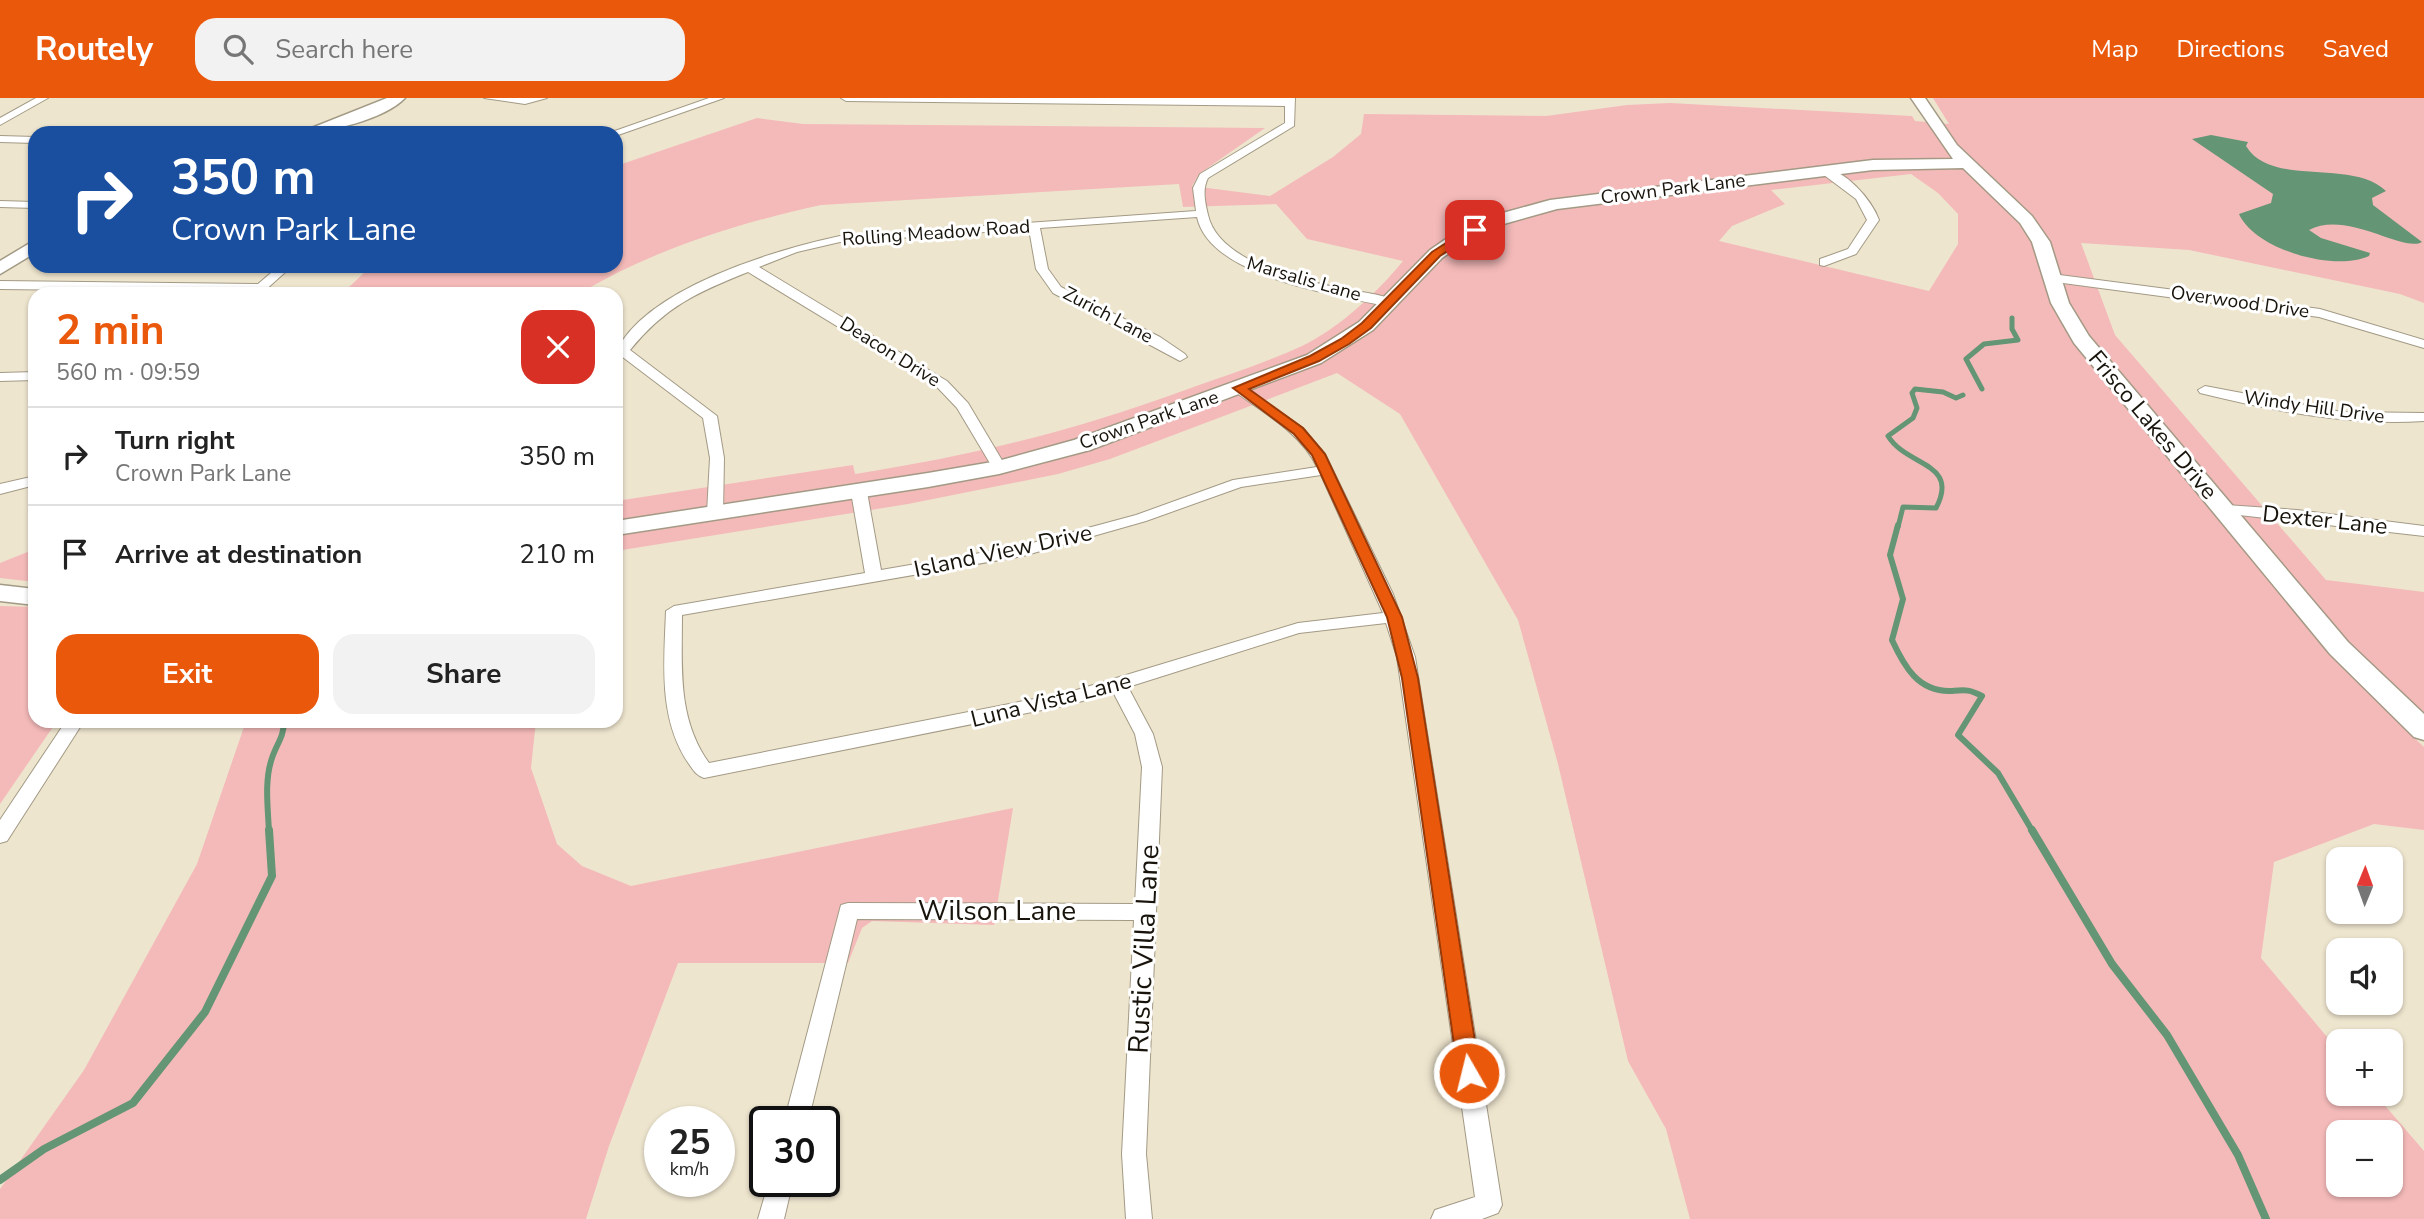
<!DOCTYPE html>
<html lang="en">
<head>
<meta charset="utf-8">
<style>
  :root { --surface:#fff; --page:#f2f2f2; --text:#222; --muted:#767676; --line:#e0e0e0; --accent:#ea580c }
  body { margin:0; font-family:"Nunito Sans",sans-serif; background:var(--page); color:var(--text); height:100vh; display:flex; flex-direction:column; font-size:26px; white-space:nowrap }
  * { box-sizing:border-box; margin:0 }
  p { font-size:23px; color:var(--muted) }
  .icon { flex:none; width:38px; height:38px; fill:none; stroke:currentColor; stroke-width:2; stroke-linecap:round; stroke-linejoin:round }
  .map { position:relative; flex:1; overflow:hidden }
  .drawer { position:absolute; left:28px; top:189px; width:595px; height:441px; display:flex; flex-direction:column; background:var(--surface); border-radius:21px; box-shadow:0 2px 5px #0004 }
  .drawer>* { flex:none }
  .top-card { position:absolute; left:28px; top:28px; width:595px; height:147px; border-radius:21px; box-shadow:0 2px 5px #0004; background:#1a4fa0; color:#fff; overflow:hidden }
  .needle { width:46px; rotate:1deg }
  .fabs { position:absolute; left:2326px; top:749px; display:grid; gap:14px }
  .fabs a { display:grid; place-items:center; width:77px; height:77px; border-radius:14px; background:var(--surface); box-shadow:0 2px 5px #0004; font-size:35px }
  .speed { position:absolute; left:644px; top:1008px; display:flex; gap:14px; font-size:35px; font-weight:700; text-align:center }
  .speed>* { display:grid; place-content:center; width:91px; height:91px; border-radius:50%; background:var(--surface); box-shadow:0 2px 5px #0004; line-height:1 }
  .speed small { font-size:18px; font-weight:400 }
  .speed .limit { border:4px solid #111; border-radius:10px; background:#fff; color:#111 }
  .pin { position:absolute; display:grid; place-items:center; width:60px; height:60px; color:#fff; margin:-30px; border-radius:14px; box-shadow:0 4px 10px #0006 }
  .me { position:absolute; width:77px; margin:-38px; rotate:352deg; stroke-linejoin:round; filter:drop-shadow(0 0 5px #0008) }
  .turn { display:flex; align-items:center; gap:24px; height:147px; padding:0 28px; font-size:32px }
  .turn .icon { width:91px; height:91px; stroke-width:2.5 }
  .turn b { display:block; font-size:49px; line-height:60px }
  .round { display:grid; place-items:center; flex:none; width:74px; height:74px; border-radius:21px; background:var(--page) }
  .headline { display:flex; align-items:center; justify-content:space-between; height:119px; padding:0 28px }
  h1 { font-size:42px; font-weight:700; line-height:52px; color:var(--accent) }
  .primary-button { display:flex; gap:14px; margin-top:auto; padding:14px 28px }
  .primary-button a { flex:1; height:80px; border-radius:21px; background:var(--accent); color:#fff; font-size:28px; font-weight:700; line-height:80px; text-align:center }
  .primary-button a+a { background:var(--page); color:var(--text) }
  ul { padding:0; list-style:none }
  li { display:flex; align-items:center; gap:21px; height:98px; padding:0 28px; border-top:2px solid var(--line) }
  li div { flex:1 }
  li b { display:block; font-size:26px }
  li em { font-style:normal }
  header { display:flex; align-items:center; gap:42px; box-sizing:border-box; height:98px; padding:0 35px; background:var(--accent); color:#fff }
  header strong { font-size:33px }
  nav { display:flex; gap:38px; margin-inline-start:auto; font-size:24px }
  .search { width:490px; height:63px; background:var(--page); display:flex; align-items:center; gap:18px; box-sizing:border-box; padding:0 24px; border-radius:21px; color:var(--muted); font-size:26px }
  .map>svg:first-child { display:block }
  .green { fill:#f4bab9; fill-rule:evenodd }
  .water { fill:#649575 }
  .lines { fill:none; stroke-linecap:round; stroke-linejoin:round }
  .stream-far2 { stroke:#649575; stroke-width:5 }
  .stream-far1 { stroke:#649575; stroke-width:6 }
  .stream { stroke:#649575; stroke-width:8 }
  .street-casing { stroke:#a39a85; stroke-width:2 }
  .secondary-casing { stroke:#a39a85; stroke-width:3 }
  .street { fill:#fff; fill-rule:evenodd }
  .secondary { fill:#fff; fill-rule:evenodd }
  .route { fill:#ea580c; stroke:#983908; stroke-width:2 }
  .labels { text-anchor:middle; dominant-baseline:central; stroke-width:6; stroke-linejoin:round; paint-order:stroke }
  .far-street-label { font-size:19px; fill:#18140c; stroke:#fff }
  .street-label { font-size:23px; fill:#18140c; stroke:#fff }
  .near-street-label { font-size:28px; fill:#18140c; stroke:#fff }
</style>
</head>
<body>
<header>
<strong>Routely</strong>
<div class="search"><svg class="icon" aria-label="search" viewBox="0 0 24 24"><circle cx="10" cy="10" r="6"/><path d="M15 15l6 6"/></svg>Search here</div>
<nav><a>Map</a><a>Directions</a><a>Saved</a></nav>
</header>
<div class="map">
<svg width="2424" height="1121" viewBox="0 0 2424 1121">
  <rect width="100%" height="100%" fill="#eee5ce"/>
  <path class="green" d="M 1933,0 L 2424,0 L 2424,205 L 2400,196 L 2189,152 L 2081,145 L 2115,237 L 2326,482 L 2424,494 L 2424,617 L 2401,627 L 2424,649 L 2424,732 L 2374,726 L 2274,764 L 2261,860 L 2338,952 L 2338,996 L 2375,996 L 2424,1053 L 2424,1121 L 1690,1121 L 1666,1031 L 1628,963 L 1558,666 L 1518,522 L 1400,316 L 1337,275 L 1110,361 L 1058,376 L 908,406 L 616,453 L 616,403 L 853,367 L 855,376 C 975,357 1074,333 1188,291 C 1226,277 1265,265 1302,248 C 1339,230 1377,195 1403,163 L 1307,141 L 1276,106 L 1183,109 L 1179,86 L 821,107 C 739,125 651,152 579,196 L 342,196 L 371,168 L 616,168 L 616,68 L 757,20 L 803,26 L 1265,30 L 1199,76 L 1192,88 L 1270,98 L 1333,59 L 1361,36 L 1364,16 L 1546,18 L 1627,7 L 1670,5 L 1912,18 L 1915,23 L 1949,26 ZM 1911,76 L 1938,95 L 1958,116 L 1958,146 L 1929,193 L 1719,143 L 1732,128 L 1785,106 L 1771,92 ZM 2338,1034 L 2390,1034 L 2390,1087 L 2338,1087 Z
    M 35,451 L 35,484 L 0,480 L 0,465 Z
    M 0,508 L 35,509 L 35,623 L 57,623 L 0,706 Z
    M 246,623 L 536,623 L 531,670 L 557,746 L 582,768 L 631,788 L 1013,710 L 994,827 L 872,823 L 862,830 L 848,865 L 678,865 L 609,1048 L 586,1121 L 0,1121 L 0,1091 L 84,972 L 197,766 Z"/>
  <path class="water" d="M 2211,37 L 2248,44 L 2246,48 C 2271,90 2352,60 2386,93 L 2372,100 L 2373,107 L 2422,144 C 2403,155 2347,112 2309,132 L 2321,140 L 2370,155 L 2369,158 C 2335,174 2255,152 2239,116 L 2271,105 L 2273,96 L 2192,41 Z"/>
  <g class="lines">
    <path class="stream-far2" d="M 1982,291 L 1966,261 L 1984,246 L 2018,242 L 2012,231 L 2012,220
      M 1898,429 L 1903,409 L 1936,410 C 1960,364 1907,369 1888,338 L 1913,320 L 1917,310 L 1912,295 L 1915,291 L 1943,294 L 1956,300 L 1963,297"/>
    <path class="stream-far1" d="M 1898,427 L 1890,457 L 1903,501 L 1892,542 C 1904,568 1918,594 1951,593 C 1965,592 1969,591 1982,598 L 1958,637 L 1998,675 L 2033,734
      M 269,734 C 268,710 264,683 272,660 C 277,645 284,639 284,623"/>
    <path class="stream" d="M 2032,732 L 2112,866 L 2167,937 L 2238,1057 L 2266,1121
      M 0,1082 L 44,1051 L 133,1005 L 205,914 L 272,778 L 269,732"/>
    <g class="street-casing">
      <path id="street" d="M 36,0 L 48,0 L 0,27 L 0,20 Z
        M 484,0 L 547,0 L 525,6 Z
        M 709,0 L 724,0 L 618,37 L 609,35 Z
        M 841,0 L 1295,0 L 1294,28 L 1208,80 C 1202,92 1205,104 1208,117 C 1219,166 1308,184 1350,192 C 1364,195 1386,196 1396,205 L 1390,209 C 1339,197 1210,180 1197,119 L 1040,130 L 1048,171 L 1061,189 L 1160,239 L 1185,256 L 1187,259 L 1180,263 L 1053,195 L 1036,171 L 1029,131 L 840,144 L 797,154 L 759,169 L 947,283 L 968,305 L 1006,369 L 1004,372 L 994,372 L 957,310 L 937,289 L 748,174 C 696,195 666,208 630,252 L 717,318 L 724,360 L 723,415 L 720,418 L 710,418 L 707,415 L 710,360 L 703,320 L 616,254 C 646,190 775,152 840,138 L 1196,113 L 1193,90 L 1200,76 L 1285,25 L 1285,8 L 846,3 Z
        M 0,38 L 35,39 L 35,45 L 0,44 Z
        M 1820,70 C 1843,68 1872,102 1879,122 L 1856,156 L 1824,168 L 1820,167 L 1820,161 L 1848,151 L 1867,122 L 1856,101 L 1820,74 Z
        M 0,103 L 35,104 L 35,110 L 0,109 Z
        M 279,168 L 292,168 L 261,196 L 248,196 L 249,194 L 0,191 L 0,183 L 258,186 Z
        M 2052,176 L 2320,211 L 2424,242 L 2424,250 L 2319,219 L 2048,183 L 2046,180 Z
        M 35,274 L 35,282 L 0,283 L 0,275 Z
        M 1239,286 L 1303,330 L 1325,356 L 1393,496 L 1415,559 L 1502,1107 L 1498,1115 L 1482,1121 L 1431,1121 L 1435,1112 L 1475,1099 L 1397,559 L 1386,525 L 1299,535 L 1128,589 L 1153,636 L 1162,669 L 1146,1056 L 1152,1121 L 1126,1121 L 1122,1056 L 1134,822 L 857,821 L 808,1024 L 784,1024 L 841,807 L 848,805 L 1135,806 L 1142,669 L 1135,636 L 1113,594 L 1072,606 L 704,680 C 696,677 694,673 689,666 C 658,621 664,565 666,513 L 674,508 L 865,475 L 851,394 L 859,389 L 867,394 L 881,472 L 1021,448 L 1136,417 L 1233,382 L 1317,369 C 1301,335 1264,315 1234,293 L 1232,290 ZM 1321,377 L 1383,515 L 1298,525 L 1070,594 L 709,665 C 677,621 682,568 682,517 L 1023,458 L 1146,423 L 1241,389 Z
        M 2205,288 L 2342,314 L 2424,315 L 2424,323 C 2348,328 2274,313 2200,295 L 2198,292 Z
        M 35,378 L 35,387 L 0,396 L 0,386 Z
        M 2226,407 L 2297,412 L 2424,428 L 2424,438 L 2221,415 L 2218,412 L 2221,409 Z
        M 66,623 L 84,623 L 7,743 L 0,745 L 0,722 Z
        M 769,1083 L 793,1083 L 784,1121 L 758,1121 Z"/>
    </g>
    <g class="secondary-casing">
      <path id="secondary" d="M 387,0 L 405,0 C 385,21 328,35 299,35 Z
        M 1911,0 L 1925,0 L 1957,47 L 2032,118 L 2050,144 L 2069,205 L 2089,238 L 2348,544 L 2424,616 L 2424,642 L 2414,639 L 2330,556 L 2074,245 L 2051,205 L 2032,144 L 2020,125 L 1963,70 L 1873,72 L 1557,111 L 1493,129 L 1468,142 L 1442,160 L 1373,232 L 1321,265 L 1090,352 L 999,376 L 928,389 L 616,437 L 616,423 L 928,375 L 998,363 L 1074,342 L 1307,257 L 1359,224 L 1430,152 L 1456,134 L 1481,121 L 1550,102 L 1873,62 L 1953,61 Z
        M 35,142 L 35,155 L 0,176 L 0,163 Z
        M 0,487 L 35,491 L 35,507 L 0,503 Z"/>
    </g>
    <use href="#street" class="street"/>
    <use href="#secondary" class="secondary"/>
  </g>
  <path class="route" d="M 1471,129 L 1480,132 L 1440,158 L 1371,230 L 1349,246 L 1319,263 L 1249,291 L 1303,330 L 1325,356 L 1402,519 L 1418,580 L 1480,975 L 1476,982 L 1469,984 L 1461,982 L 1458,975 L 1402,580 L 1387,519 L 1312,357 L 1294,336 L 1233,290 L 1310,258 L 1341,241 L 1362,225 L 1432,154 Z"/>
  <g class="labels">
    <g class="far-street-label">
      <text transform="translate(1673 91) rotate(-7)">Crown Park Lane</text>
      <text transform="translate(936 135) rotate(-4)">Rolling Meadow Road</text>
      <text transform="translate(1304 181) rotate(16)">Marsalis Lane</text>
      <text transform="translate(2240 204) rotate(8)">Overwood Drive</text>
      <text transform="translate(1108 217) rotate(28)">Zurich Lane</text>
      <text transform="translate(890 254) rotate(32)">Deacon Drive</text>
      <text transform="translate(2314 309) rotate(8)">Windy Hill Drive</text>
      <text transform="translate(1149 322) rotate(-19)">Crown Park Lane</text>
    </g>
    <g class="street-label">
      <text transform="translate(2153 327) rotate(50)">Frisco Lakes Drive</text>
      <text transform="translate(2325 422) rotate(6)">Dexter Lane</text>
      <text transform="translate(1003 453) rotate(-12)">Island View Drive</text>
      <text transform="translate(1051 602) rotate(-14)">Luna Vista Lane</text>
    </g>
    <g class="near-street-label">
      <text x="997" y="813">Wilson Lane</text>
      <text transform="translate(1144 851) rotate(-87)">Rustic Villa Lane</text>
    </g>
  </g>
</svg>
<div class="fabs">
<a><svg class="needle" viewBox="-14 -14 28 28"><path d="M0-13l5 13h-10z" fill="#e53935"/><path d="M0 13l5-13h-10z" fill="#767676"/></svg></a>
<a><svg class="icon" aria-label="sound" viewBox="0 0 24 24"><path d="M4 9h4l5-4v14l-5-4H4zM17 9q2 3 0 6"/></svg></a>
<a>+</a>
<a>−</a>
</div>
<div class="speed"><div>25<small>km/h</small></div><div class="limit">30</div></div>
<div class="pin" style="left:1475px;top:132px;background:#d93025"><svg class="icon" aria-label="arrive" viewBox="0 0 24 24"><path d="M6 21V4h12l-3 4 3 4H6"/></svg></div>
<svg class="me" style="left:1469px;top:975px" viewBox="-20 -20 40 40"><circle r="17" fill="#ea580c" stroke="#fff" stroke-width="3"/><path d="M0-11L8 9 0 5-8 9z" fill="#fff"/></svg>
<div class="top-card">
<div class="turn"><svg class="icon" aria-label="right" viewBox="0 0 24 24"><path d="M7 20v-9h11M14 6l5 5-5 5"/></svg><div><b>350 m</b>Crown Park Lane</div></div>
</div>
<section class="drawer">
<div class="headline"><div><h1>2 min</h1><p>560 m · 09:59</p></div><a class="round" style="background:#d93025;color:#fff"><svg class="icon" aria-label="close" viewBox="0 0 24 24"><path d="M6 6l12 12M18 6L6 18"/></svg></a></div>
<ul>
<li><svg class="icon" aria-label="right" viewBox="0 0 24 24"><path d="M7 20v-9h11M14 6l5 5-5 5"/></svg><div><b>Turn right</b><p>Crown Park Lane</p></div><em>350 m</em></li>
<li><svg class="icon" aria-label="arrive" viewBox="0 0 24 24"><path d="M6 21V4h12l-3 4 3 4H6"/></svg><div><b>Arrive at destination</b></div><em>210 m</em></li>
</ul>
<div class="primary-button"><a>Exit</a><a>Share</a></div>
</section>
</div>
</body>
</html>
